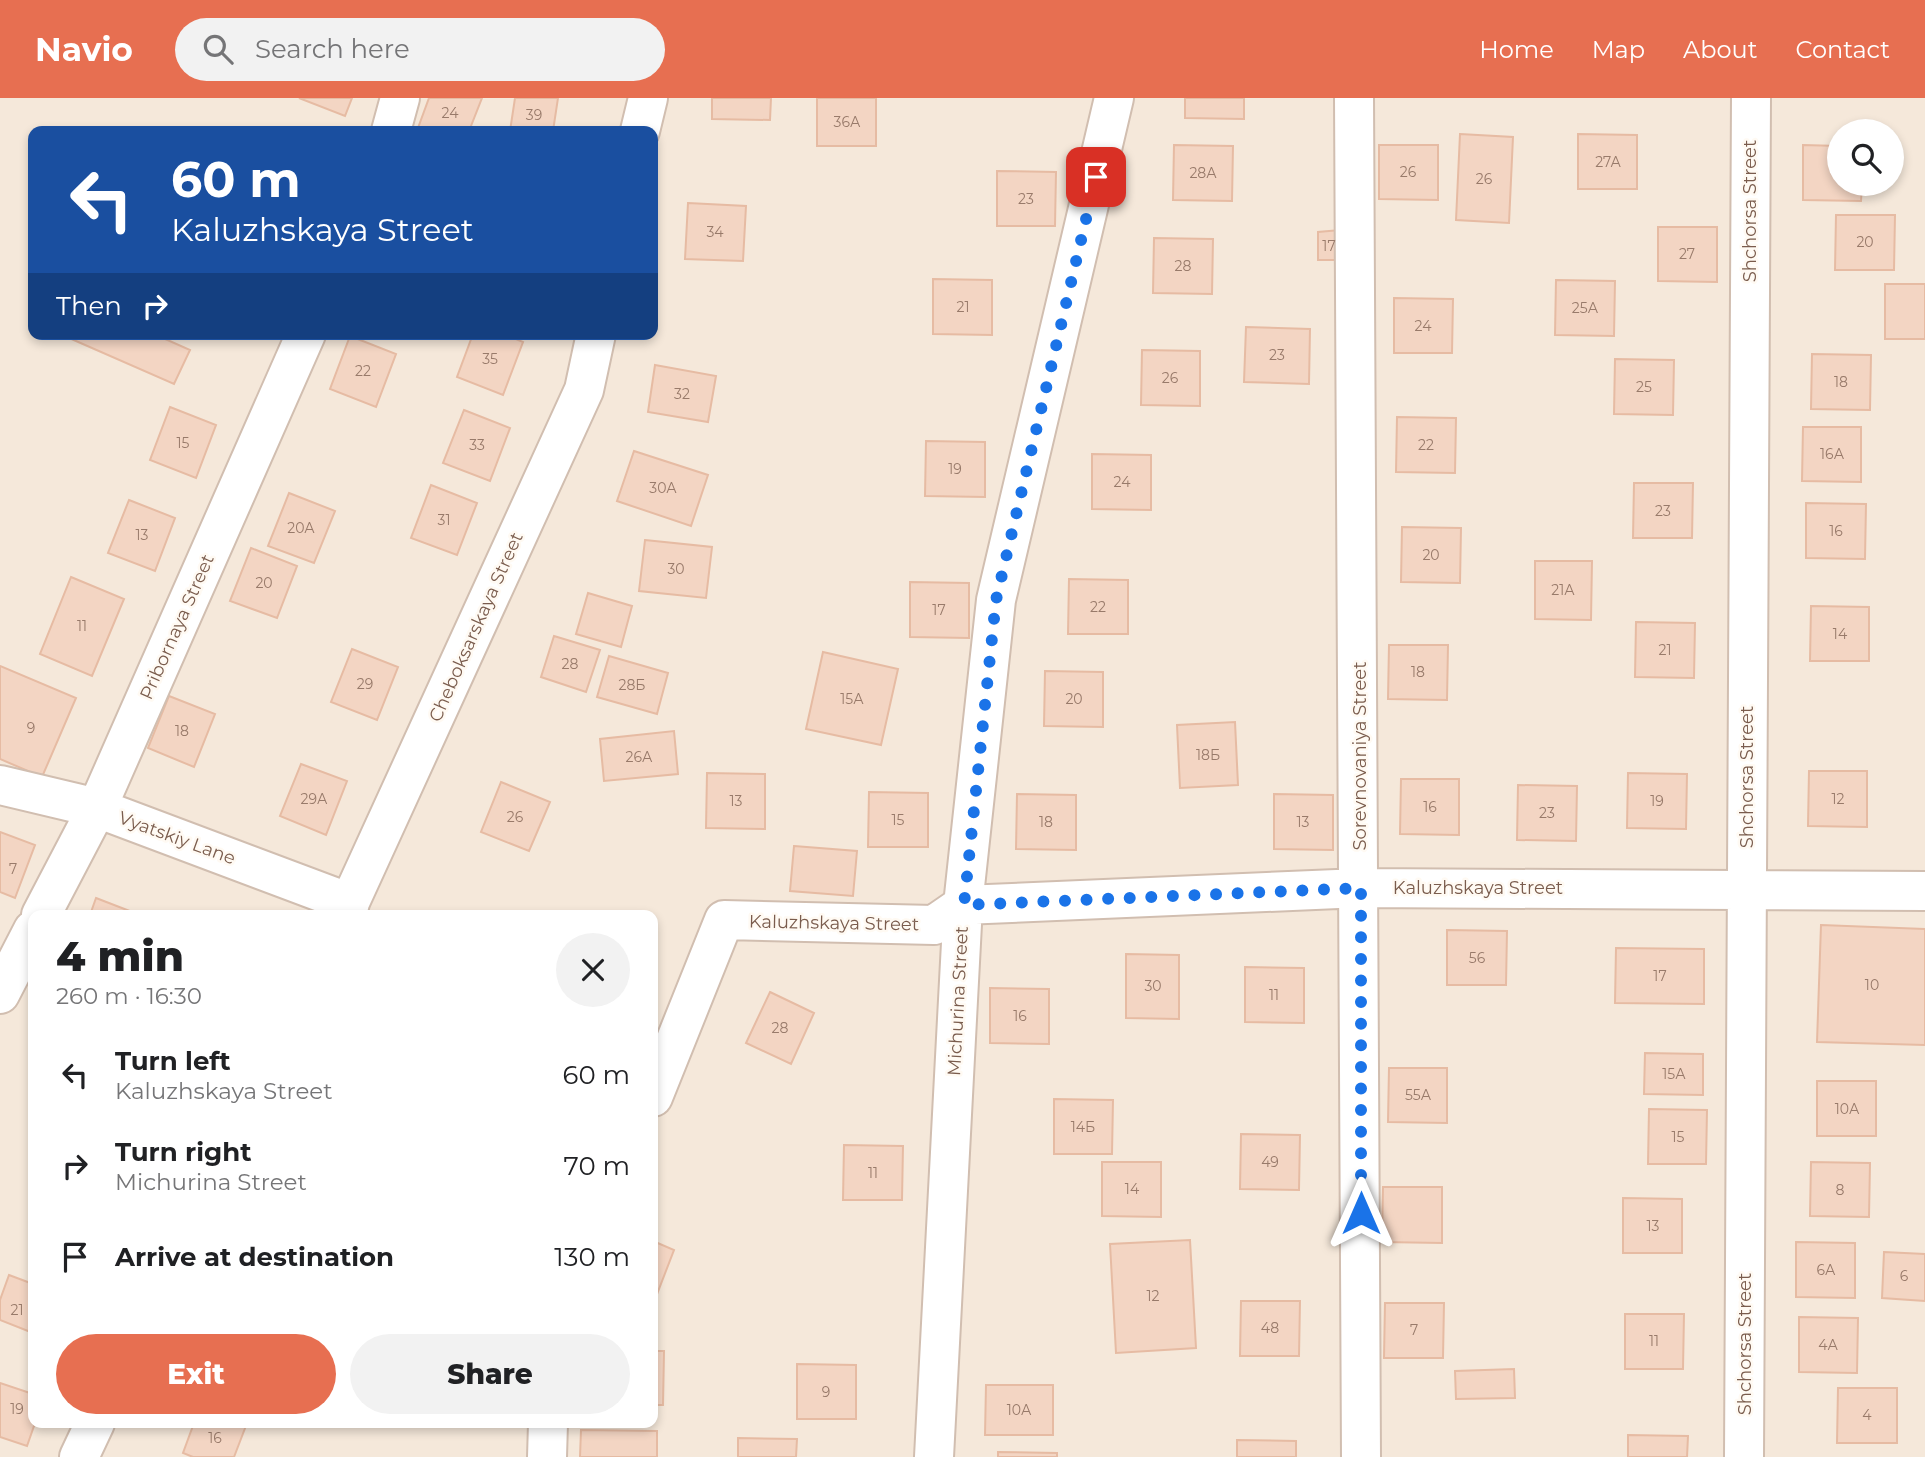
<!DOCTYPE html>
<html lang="en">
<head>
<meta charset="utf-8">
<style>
  :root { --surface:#fff; --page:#f2f2f2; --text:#202124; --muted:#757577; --accent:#e76f51 }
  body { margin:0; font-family:Montserrat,sans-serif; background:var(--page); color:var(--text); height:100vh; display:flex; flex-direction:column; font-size:26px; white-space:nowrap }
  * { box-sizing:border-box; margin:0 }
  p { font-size:23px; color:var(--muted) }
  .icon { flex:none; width:38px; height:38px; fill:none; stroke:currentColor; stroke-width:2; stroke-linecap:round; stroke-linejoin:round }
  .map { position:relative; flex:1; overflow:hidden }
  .side { position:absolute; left:28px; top:812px; width:630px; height:518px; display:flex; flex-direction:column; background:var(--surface); border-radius:14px; box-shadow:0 4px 10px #0003 }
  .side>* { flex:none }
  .guide { position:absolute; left:28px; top:28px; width:630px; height:214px; border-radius:14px; box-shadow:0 4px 10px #0003; background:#1a4fa0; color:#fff; overflow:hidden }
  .tools { position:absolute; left:1827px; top:21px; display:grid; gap:14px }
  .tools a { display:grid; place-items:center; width:77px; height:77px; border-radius:50%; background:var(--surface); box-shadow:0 4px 10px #0003; font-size:35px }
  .pin { position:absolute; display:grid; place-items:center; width:60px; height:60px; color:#fff; margin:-30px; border-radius:14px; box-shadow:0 4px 10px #0006 }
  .me { position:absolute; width:77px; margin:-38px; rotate:0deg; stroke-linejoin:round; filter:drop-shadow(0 0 5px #0008) }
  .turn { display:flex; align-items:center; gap:24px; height:147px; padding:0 28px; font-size:32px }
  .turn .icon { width:91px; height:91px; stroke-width:2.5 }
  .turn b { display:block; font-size:49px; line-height:60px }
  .then { display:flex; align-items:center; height:66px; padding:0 28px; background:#0003; gap:14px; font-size:26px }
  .round { display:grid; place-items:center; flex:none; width:74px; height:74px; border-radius:37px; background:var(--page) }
  .overview { display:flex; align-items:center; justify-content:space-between; height:119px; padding:0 28px }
  h1 { font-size:42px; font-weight:800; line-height:52px }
  .primary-button { display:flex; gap:14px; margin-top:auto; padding:14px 28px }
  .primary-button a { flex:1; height:80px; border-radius:42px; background:var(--accent); color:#fff; font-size:28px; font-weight:800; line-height:80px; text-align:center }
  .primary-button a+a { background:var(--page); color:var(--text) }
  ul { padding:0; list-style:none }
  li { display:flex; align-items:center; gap:21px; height:91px; padding:0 28px }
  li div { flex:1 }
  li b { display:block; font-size:26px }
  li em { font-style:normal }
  header { display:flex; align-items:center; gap:42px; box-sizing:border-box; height:98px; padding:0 35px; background:var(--accent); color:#fff }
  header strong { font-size:33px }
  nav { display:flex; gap:38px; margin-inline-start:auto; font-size:24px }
  .search { width:490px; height:63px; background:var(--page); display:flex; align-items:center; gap:18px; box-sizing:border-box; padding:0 24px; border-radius:38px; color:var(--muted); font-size:26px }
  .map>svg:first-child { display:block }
  .residential { fill:#f5e8da; fill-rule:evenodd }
  .building { fill:#f3d5c3; stroke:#e6bba3; stroke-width:2 }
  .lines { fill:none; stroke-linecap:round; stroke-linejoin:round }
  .minor-casing { stroke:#d1beb0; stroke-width:42 }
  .minor { stroke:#fff; stroke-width:38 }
  .route { stroke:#1a73e8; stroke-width:12; stroke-dasharray:0 21.6 }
  .labels { text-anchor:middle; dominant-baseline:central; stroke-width:5; stroke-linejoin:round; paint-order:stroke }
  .number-label { font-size:14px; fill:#987a6a }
  .street-label { font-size:18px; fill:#7a5c4d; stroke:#fffaf3 }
</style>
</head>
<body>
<header>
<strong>Navio</strong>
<div class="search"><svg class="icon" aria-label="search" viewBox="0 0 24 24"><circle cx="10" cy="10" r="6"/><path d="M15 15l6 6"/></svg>Search here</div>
<nav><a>Home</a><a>Map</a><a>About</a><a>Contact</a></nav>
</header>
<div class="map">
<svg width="1925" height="1359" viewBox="0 0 1925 1359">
  <rect width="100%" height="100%" fill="#fdf6ec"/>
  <path class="residential" d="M 0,0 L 1925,0 L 1925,1359 L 0,1359 ZM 33,33 L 653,33 L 653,236 L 33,236 ZM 1839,33 L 1892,33 L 1892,86 L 1839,86 ZM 33,817 L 653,817 L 653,1325 L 33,1325 Z"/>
  <path class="building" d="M 299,0 L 352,0 L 345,18 Z
    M 429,0 L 482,0 L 469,33 L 425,33 L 418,30 Z
    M 515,0 L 558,0 L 553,33 L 510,33 Z
    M 712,0 L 771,0 L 770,22 L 712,21 Z
    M 817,0 L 876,0 L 876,48 L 817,48 Z
    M 1185,0 L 1244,0 L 1244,21 L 1185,20 Z
    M 1460,36 L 1513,39 L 1509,125 L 1456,122 Z
    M 1578,36 L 1637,37 L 1637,91 L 1578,91 Z
    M 1174,47 L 1233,48 L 1232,103 L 1173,102 Z
    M 1379,47 L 1438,47 L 1438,102 L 1379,101 Z
    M 1803,47 L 1839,48 L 1839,86 L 1862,86 L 1861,103 L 1803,102 Z
    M 997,73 L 1056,74 L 1055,128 L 997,128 Z
    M 688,105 L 746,108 L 743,163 L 685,161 Z
    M 1836,117 L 1895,117 L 1894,172 L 1835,172 Z
    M 1658,129 L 1717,129 L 1717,184 L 1658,183 Z
    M 1340,132 L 1340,162 L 1318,162 L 1318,134 Z
    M 1154,140 L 1213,141 L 1212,196 L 1153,195 Z
    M 933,181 L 992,182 L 992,237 L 933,236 Z
    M 1556,182 L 1615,183 L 1614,238 L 1555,237 Z
    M 1885,186 L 1925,186 L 1925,241 L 1885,241 Z
    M 1394,200 L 1453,201 L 1452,255 L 1394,255 Z
    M 1246,229 L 1310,231 L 1309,286 L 1244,284 Z
    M 60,236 L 154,236 L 190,252 L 174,286 Z
    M 473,236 L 504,236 L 523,244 L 503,297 L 457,279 Z
    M 350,238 L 396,256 L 376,309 L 330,291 Z
    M 1142,252 L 1200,253 L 1200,308 L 1141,307 Z
    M 1812,256 L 1871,257 L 1870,312 L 1811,311 Z
    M 1615,261 L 1674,262 L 1673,317 L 1614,316 Z
    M 655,267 L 716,278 L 708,324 L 648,314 Z
    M 170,309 L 216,327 L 196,380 L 150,362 Z
    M 464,312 L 510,330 L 490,383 L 443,365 Z
    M 1397,319 L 1456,320 L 1455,375 L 1396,374 Z
    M 1803,329 L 1861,329 L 1861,384 L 1802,383 Z
    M 926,343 L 985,344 L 985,399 L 925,398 Z
    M 634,353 L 708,377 L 691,428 L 617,403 Z
    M 1092,356 L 1151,357 L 1151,412 L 1092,411 Z
    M 1634,385 L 1693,385 L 1692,440 L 1633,440 Z
    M 431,387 L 477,405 L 457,457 L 411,440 Z
    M 289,395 L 335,413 L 314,465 L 268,448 Z
    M 129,402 L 175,420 L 155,473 L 108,455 Z
    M 1806,405 L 1866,406 L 1865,461 L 1806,460 Z
    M 1402,429 L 1461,430 L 1460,485 L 1401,484 Z
    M 645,442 L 712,449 L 706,500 L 639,493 Z
    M 251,450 L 297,468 L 277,520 L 230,503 Z
    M 1535,463 L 1592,463 L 1591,522 L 1535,521 Z
    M 71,479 L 124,501 L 92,578 L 40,556 Z
    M 1069,481 L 1128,482 L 1128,536 L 1068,536 Z
    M 910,484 L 969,485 L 969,540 L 910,539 Z
    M 588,495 L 632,508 L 621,549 L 576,536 Z
    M 1811,508 L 1869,509 L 1869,563 L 1810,563 Z
    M 1636,524 L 1695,525 L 1694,580 L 1635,579 Z
    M 554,538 L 600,552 L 586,594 L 541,579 Z
    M 1389,547 L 1448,547 L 1447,602 L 1388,601 Z
    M 352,551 L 398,569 L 377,622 L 331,604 Z
    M 823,554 L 898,571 L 881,647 L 806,631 Z
    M 609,558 L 668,575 L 657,616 L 597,599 Z
    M 0,568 L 76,600 L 42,679 L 0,661 Z
    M 1045,573 L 1103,574 L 1103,629 L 1044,628 Z
    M 169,598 L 215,616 L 194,669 L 148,650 Z
    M 1235,624 L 1238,687 L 1180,690 L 1177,627 Z
    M 674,633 L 678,676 L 604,683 L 600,641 Z
    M 301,666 L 347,683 L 326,737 L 280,718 Z
    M 1809,673 L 1867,673 L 1867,729 L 1808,728 Z
    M 707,675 L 765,676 L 765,731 L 706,730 Z
    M 1628,675 L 1687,676 L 1686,731 L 1627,730 Z
    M 1401,681 L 1459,681 L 1459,737 L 1400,736 Z
    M 501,684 L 550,704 L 529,753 L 481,734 Z
    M 1518,687 L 1577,688 L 1576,743 L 1517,742 Z
    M 869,694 L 928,695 L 928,749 L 868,749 Z
    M 1017,696 L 1076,697 L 1076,752 L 1016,751 Z
    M 1274,696 L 1333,697 L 1333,752 L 1274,751 Z
    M 0,734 L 35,747 L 15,800 L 0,794 Z
    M 794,748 L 857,753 L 853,798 L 790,793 Z
    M 96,800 L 140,817 L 90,817 Z
    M 1821,827 L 1925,831 L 1925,947 L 1817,944 Z
    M 1447,832 L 1507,833 L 1506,887 L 1447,887 Z
    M 1616,850 L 1704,851 L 1704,906 L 1615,905 Z
    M 1126,856 L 1179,857 L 1179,921 L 1126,920 Z
    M 1245,869 L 1304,870 L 1304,925 L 1245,924 Z
    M 990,890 L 1049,891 L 1049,946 L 990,945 Z
    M 770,894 L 814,915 L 791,966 L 746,945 Z
    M 1645,955 L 1703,956 L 1703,997 L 1644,996 Z
    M 1389,970 L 1447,970 L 1447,1025 L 1388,1024 Z
    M 1817,983 L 1876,983 L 1876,1038 L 1817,1038 Z
    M 1054,1001 L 1113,1002 L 1112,1056 L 1054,1056 Z
    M 1649,1011 L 1707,1012 L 1706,1066 L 1648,1066 Z
    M 1241,1036 L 1300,1037 L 1299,1092 L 1240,1091 Z
    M 844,1047 L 903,1048 L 902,1102 L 843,1102 Z
    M 1102,1064 L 1161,1064 L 1161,1119 L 1102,1118 Z
    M 1811,1064 L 1870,1065 L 1869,1119 L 1810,1118 Z
    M 1383,1089 L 1442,1089 L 1442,1145 L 1382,1144 Z
    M 1623,1100 L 1682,1101 L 1682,1155 L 1623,1155 Z
    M 1190,1142 L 1196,1250 L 1116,1255 L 1110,1146 Z
    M 653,1143 L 674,1152 L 654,1204 L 653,1204 Z
    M 1796,1144 L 1855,1145 L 1855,1200 L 1796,1199 Z
    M 1884,1154 L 1925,1156 L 1925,1203 L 1882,1200 Z
    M 9,1177 L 33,1186 L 33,1235 L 0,1222 L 0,1202 Z
    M 1241,1203 L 1300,1203 L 1299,1258 L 1240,1258 Z
    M 1385,1205 L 1444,1205 L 1443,1260 L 1384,1260 Z
    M 1625,1216 L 1684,1216 L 1683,1271 L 1625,1271 Z
    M 1799,1219 L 1858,1220 L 1857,1275 L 1799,1274 Z
    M 653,1253 L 664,1253 L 663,1307 L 653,1307 Z
    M 797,1266 L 856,1267 L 856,1321 L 797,1321 Z
    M 1514,1271 L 1515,1300 L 1456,1301 L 1455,1273 Z
    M 0,1285 L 33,1296 L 35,1325 L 27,1348 L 0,1339 Z
    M 986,1287 L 1053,1287 L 1053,1337 L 985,1337 Z
    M 1838,1290 L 1897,1290 L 1897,1345 L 1837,1345 Z
    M 194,1325 L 247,1325 L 234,1359 L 193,1359 L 183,1355 Z
    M 581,1332 L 657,1333 L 657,1359 L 580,1359 Z
    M 1628,1337 L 1688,1338 L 1687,1359 L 1628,1359 Z
    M 738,1340 L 797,1341 L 796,1359 L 738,1359 Z
    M 1237,1342 L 1296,1343 L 1296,1359 L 1237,1359 Z
    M 998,1354 L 1057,1355 L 1057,1359 L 998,1359 Z"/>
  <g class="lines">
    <g class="minor-casing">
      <path id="minor" d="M 1354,0 L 1361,1359
        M 391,33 L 400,0
        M 640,33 L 648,0
        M 0,687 L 97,710 L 350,805
        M 41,817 L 97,710 L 306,236
        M 344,817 L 584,292 L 596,236
        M 0,896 L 33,832
        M 653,999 L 724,822 L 934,827 L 963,807 L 1361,790 L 1925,793
        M 79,1359 L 95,1325
        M 547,1359 L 548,1325
        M 934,1359 L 963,807 L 996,502 L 1114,0
        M 1744,1359 L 1751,0"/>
    </g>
    <use href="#minor" class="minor"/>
  </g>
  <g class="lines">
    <path class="route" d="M 1096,79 L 996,502 L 964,807 L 1361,790 L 1361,1115"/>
  </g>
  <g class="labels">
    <g class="number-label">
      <text x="450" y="15">24</text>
      <text x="534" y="17">39</text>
      <text x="847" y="24">36А</text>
      <text x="1608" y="64">27А</text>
      <text x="1408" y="74">26</text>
      <text x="1203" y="75">28А</text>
      <text x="1484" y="81">26</text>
      <text x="1026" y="101">23</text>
      <text x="715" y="134">34</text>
      <text x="1865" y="144">20</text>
      <text x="1329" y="148">17</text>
      <text x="1687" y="156">27</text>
      <text x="1183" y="168">28</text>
      <text x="963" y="209">21</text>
      <text x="1585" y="210">25А</text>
      <text x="1423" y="228">24</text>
      <text x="1277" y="257">23</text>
      <text x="490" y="261">35</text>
      <text x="363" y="273">22</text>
      <text x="1170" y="280">26</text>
      <text x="1841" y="284">18</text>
      <text x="1644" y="289">25</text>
      <text x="682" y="296">32</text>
      <text x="183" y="345">15</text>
      <text x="477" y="347">33</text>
      <text x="1426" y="347">22</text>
      <text x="1832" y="356">16А</text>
      <text x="955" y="371">19</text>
      <text x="1122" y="384">24</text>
      <text x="663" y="390">30А</text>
      <text x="1663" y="413">23</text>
      <text x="444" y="422">31</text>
      <text x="301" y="430">20А</text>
      <text x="1836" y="433">16</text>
      <text x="142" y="437">13</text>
      <text x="1431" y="457">20</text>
      <text x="676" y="471">30</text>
      <text x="264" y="485">20</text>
      <text x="1563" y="492">21А</text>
      <text x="1098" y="509">22</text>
      <text x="939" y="512">17</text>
      <text x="82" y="528">11</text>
      <text x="1840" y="536">14</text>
      <text x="1665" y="552">21</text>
      <text x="570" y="566">28</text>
      <text x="1418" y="574">18</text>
      <text x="365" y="586">29</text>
      <text x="632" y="587">28Б</text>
      <text x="852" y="601">15А</text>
      <text x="1074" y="601">20</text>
      <text x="31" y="630">9</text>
      <text x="182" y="633">18</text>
      <text x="1208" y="657">18Б</text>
      <text x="639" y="659">26А</text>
      <text x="314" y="701">29А</text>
      <text x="1838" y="701">12</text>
      <text x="736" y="703">13</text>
      <text x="1657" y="703">19</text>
      <text x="1430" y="709">16</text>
      <text x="1547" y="715">23</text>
      <text x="515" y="719">26</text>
      <text x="898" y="722">15</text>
      <text x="1046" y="724">18</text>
      <text x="1303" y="724">13</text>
      <text x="13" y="771">7</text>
      <text x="1477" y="860">56</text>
      <text x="1660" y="878">17</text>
      <text x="1872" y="887">10</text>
      <text x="1153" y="888">30</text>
      <text x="1274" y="897">11</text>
      <text x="1020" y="918">16</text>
      <text x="780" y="930">28</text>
      <text x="1674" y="976">15А</text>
      <text x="1418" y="997">55А</text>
      <text x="1847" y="1011">10А</text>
      <text x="1083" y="1029">14Б</text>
      <text x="1678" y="1039">15</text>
      <text x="1270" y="1064">49</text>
      <text x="873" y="1075">11</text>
      <text x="1132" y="1091">14</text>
      <text x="1840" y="1092">8</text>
      <text x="1653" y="1128">13</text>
      <text x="1826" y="1172">6А</text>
      <text x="1904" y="1178">6</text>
      <text x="1153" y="1198">12</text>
      <text x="17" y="1212">21</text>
      <text x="1270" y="1230">48</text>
      <text x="1414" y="1232">7</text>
      <text x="1654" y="1243">11</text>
      <text x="1828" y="1247">4А</text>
      <text x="826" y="1294">9</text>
      <text x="17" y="1311">19</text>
      <text x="1019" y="1312">10А</text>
      <text x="1867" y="1317">4</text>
      <text x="215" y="1340">16</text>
    </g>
    <g class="street-label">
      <text transform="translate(1750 113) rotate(-90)">Shchorsa Street</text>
      <text transform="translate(177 529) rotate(-66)">Pribornaya Street</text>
      <text transform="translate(476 529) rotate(-66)">Cheboksarskaya Street</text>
      <text transform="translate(1360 658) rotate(-90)">Sorevnovaniya Street</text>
      <text transform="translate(1747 679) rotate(-90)">Shchorsa Street</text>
      <text transform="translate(177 740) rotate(20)">Vyatskiy Lane</text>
      <text x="1478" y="790">Kaluzhskaya Street</text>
      <text transform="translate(834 825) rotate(1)">Kaluzhskaya Street</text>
      <text transform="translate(958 903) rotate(-87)">Michurina Street</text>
      <text transform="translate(1745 1246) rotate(-90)">Shchorsa Street</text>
    </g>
  </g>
</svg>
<div class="tools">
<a><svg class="icon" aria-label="search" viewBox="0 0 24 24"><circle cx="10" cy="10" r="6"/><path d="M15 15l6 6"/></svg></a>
</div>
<div class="pin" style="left:1096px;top:79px;background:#d93025"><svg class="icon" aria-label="arrive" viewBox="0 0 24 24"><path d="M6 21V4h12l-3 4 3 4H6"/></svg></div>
<svg class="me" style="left:1361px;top:1115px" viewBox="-20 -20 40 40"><path d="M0-17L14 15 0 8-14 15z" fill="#1a73e8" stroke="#fff" stroke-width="4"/></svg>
<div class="guide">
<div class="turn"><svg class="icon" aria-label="left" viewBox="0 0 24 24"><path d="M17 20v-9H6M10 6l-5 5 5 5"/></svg><div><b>60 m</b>Kaluzhskaya Street</div></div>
<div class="then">Then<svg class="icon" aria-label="right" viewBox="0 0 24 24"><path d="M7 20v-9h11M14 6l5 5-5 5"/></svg></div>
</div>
<section class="side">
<div class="overview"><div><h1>4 min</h1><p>260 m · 16:30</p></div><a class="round"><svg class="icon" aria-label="close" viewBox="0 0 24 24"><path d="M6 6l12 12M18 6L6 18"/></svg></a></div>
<ul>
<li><svg class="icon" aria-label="left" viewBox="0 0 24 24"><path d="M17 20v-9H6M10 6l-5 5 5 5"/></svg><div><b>Turn left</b><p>Kaluzhskaya Street</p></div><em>60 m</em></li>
<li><svg class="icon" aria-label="right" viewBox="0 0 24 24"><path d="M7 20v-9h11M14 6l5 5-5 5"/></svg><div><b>Turn right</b><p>Michurina Street</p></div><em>70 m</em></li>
<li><svg class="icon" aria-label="arrive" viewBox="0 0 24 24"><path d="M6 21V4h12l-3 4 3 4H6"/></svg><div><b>Arrive at destination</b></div><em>130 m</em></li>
</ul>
<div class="primary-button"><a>Exit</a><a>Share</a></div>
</section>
</div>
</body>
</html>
